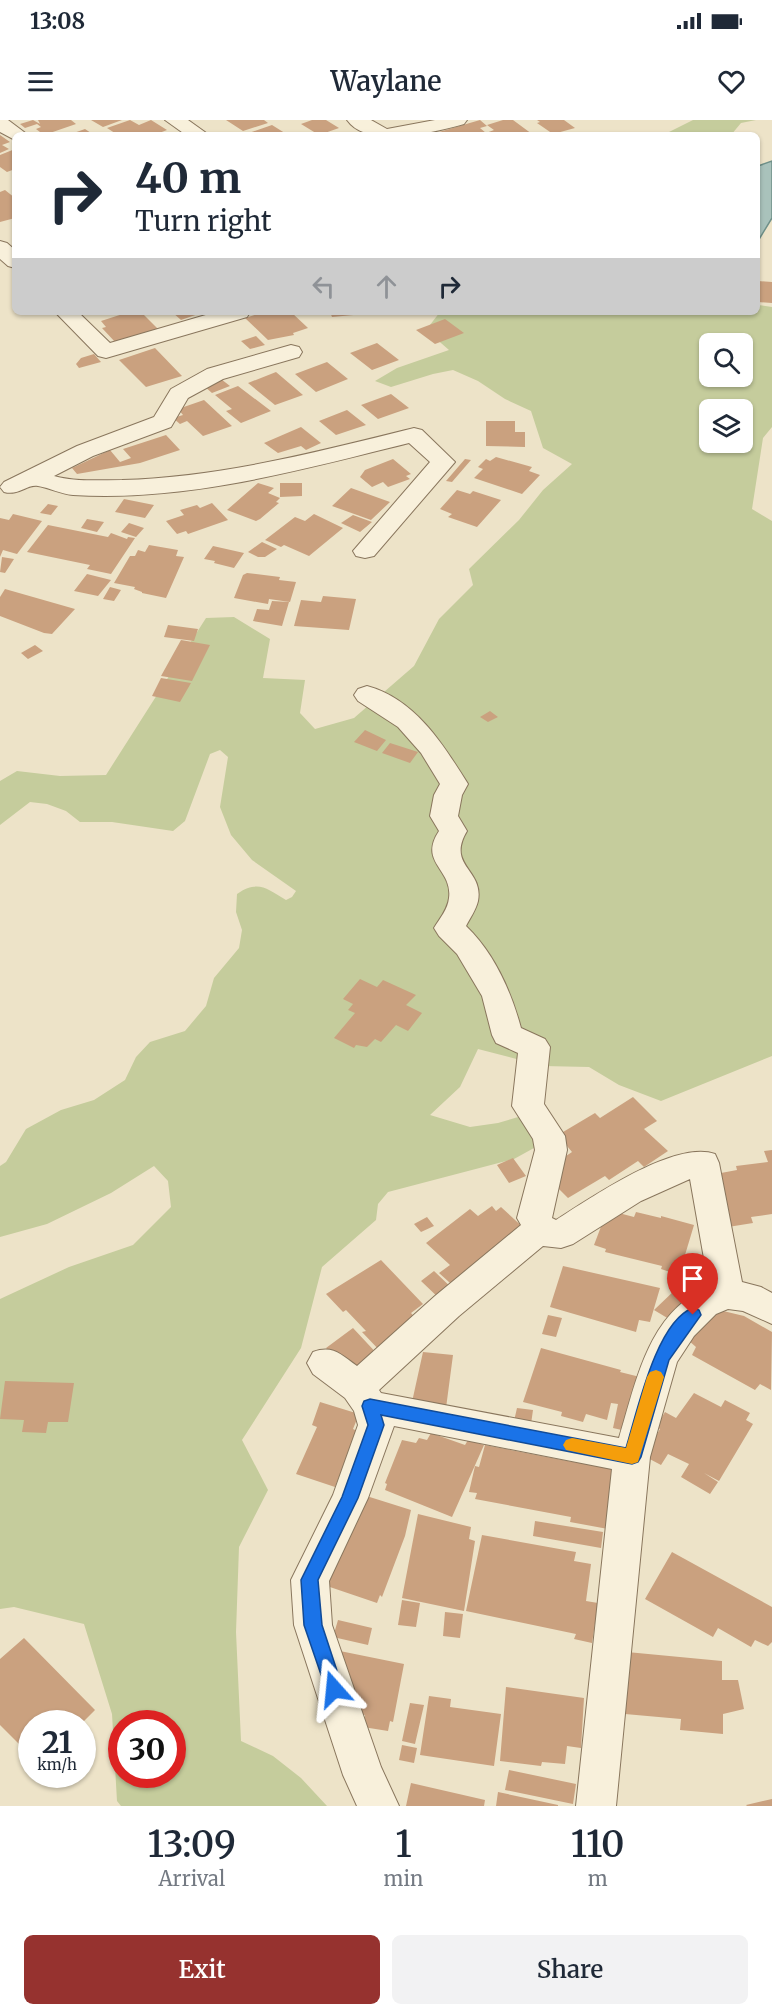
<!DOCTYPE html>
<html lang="en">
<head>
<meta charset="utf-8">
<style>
  :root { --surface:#fff; --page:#f2f2f3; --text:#1f2937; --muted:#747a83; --accent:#96322f }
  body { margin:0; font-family:Merriweather,serif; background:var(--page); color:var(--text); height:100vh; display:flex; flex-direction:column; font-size:22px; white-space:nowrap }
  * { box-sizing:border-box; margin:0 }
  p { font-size:20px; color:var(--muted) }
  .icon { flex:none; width:33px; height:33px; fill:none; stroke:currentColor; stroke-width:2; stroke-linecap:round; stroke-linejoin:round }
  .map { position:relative; height:1686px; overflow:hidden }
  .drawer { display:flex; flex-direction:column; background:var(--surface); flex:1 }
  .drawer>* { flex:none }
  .hud { position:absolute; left:12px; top:12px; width:748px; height:183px; border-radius:9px; box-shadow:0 2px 4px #0004; background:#fff; color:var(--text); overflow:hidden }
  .fabs { position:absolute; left:699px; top:213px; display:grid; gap:12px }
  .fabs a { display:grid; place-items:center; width:54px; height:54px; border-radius:9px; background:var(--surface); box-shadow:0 2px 4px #0004; font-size:30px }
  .speed { position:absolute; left:18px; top:1590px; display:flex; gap:12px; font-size:30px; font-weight:700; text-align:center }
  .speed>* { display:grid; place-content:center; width:78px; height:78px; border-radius:50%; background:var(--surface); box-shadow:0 2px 4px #0004; line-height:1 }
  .speed small { font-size:15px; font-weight:400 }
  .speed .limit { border:9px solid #d22; background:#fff; color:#111 }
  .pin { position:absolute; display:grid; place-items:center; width:51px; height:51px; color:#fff; margin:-62px -26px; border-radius:50% 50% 50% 0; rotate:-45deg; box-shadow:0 0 6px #0007 }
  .pin .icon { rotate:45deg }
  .me { position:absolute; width:66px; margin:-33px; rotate:342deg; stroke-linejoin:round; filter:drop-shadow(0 0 4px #0008) }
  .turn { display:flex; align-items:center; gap:21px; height:126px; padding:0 24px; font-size:27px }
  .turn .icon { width:78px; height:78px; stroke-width:2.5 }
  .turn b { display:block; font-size:42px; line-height:51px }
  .lanes { display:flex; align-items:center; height:57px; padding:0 24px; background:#0003; justify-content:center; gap:30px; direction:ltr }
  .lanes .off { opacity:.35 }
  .eta { display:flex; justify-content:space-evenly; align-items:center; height:102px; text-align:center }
  .eta b { font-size:36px; font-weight:600; line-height:42px }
  .primary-button { display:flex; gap:12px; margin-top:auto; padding:12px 24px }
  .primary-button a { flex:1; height:69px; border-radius:9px; background:var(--accent); color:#fff; font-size:24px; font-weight:600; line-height:69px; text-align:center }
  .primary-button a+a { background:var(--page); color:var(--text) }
  .status { display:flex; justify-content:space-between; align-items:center; height:42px; padding:0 30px; background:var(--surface); direction:ltr }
  .status svg { height:16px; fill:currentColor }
  header { display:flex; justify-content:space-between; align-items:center; height:78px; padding:0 24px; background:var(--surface); font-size:27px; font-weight:600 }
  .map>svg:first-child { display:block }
  .green { fill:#c5cc9c; fill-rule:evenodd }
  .water { fill:#a9c2bb; stroke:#6f9089; stroke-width:1.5 }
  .building { fill:#caa17f }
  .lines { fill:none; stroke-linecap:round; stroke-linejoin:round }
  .minor-casing { stroke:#89765d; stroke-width:2 }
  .minor { fill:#f8f0db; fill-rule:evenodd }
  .route { fill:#1a73e8; stroke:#114b97; stroke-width:1.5 }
  .slow { fill:#f59e0b }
</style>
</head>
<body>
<div class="status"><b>13:08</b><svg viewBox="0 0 49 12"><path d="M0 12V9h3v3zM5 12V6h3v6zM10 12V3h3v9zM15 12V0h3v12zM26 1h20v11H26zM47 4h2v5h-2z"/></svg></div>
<header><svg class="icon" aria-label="menu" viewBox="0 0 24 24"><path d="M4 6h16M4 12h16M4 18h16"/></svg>Waylane<svg class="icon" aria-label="heart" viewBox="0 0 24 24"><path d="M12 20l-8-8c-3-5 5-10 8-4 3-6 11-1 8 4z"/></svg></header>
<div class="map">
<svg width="772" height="1686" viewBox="0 0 772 1686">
  <rect width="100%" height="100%" fill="#ede3c8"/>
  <path class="green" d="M 693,0 L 756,0 L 741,3 L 731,15 L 663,15 Z
    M 758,185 L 772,187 L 772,307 L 763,318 L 752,389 L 772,401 L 772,936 L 661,981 L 619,965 L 589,947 L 543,946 L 478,929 L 460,967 L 430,995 L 470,1007 L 498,1003 L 525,995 L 543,1023 L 514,1039 L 388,1072 L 378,1084 L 376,1100 L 322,1147 L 301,1228 L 242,1320 L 268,1370 L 239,1427 L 236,1512 L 241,1621 L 273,1636 L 301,1658 L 327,1686 L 121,1686 L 117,1681 L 112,1594 L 84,1504 L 14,1487 L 0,1489 L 0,1179 L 69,1147 L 133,1125 L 171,1087 L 168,1061 L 154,1046 L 111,1073 L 47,1104 L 0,1117 L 0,1046 L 6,1042 L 26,1009 L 61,990 L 94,980 L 125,960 L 136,937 L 150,922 L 185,911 L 206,886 L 214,858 L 239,828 L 242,810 L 236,792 L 237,774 C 258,760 266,768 286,780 L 292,777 L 296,771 L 252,740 L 231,715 L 220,687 L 228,637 L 220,630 L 210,634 L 185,701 L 173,711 L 112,702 L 80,702 L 66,691 L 47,684 L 30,682 L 0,705 L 0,661 L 17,651 L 60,656 L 106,655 L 206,498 L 234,497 L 270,519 L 263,558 L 305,560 L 300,593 L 315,609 L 354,598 L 414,546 L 439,499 L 473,465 L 469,449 L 519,400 L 543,370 L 572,344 L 543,328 L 531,291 L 505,279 L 478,261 L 453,250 L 433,254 L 391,267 L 375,261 L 397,248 L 449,230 L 426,210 L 440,192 L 758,192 ZM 710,224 L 742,224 L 742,256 L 710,256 ZM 710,290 L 742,290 L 742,322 L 710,322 ZM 122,1604 L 172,1604 L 172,1654 L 122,1654 Z"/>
  <path class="water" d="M 772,41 L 772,98 L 758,121 L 758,46 Z"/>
  <path class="building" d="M 33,0 L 40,4 L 38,0 L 71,0 L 76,4 L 44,15 L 36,9 L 41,7 L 37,4 L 25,8 L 20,4 Z
    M 91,0 L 122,0 L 103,7 Z
    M 130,0 L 139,5 L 151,0 L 167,10 L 154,15 L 118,15 L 107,8 Z
    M 226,0 L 264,0 L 268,3 L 243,11 Z
    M 312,0 L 326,0 L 339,8 L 319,15 L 301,4 Z
    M 480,0 L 487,6 L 480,8 L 486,13 L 494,10 L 487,5 L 503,0 L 513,0 L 532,14 L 443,15 L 439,12 Z
    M 537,0 L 564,0 L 575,8 L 553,14 L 537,3 L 540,2 Z
    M 272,5 L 288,15 L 243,15 Z
    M 85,9 L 94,15 L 68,15 Z
    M 0,15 L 10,22 L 2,25 L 9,29 L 0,33 Z
    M 15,29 L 15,49 L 7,52 L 0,47 L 0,35 Z
    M 5,70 L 15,78 L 15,98 L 0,102 L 0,72 Z
    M 758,161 L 772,162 L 772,183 L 758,182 Z
    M 129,192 L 141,192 L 159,210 L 116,223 L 102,208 L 106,207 L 101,201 Z
    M 172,192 L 204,192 L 181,200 Z
    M 264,192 L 291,192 L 308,208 L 293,213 L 294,215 L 268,220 L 245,198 Z
    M 330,192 L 363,192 L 364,194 L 332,197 Z
    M 445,199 L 464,213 L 435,224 L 416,210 Z
    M 256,216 L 265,225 L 250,229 L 241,221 Z
    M 377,223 L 399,240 L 372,250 L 350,233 Z
    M 155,228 L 182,256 L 146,267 L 119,240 Z
    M 94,234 L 101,242 L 79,248 L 76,244 L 81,238 Z
    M 327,242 L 348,259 L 316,272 L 295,254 Z
    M 276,252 L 303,275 L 275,285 L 248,263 Z
    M 221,259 L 230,266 L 212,273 L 204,266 Z
    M 238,266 L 271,291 L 241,303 L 226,291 L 232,289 L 215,275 Z
    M 391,274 L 409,288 L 378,299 L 361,285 Z
    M 204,280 L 232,306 L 203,316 L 187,301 L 180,304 L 173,298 L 183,295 L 178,289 Z
    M 347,290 L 366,305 L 336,315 L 319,301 Z
    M 486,301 L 515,301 L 515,312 L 525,312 L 525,327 L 486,326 Z
    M 301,307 L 321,323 L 306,330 L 301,326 L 278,333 L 264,323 Z
    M 166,315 L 180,330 L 140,343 L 77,354 L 72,348 L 110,330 L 120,342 L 131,338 L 123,329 Z
    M 496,337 L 532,347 L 529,351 L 540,355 L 522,374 L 474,358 L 483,349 L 478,347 L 486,339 L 490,341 Z
    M 393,339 L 411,354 L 406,356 L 410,359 L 388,367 L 383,362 L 372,367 L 360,357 L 365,350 Z
    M 465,339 L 471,340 L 452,362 L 446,361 Z
    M 258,363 L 274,368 L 268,373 L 280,378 L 276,382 L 279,383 L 260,399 L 256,401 L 227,390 Z
    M 280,363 L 302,363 L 302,376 L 280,377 Z
    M 351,368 L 390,382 L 371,400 L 332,386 Z
    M 457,370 L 470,374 L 473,371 L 501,380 L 477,407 L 448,397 L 452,394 L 440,389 Z
    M 124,379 L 154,385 L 145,398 L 115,392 Z
    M 212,383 L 228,400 L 188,414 L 186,411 L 177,414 L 166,401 L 184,395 L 180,390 L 197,385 L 200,388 Z
    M 48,384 L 58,386 L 51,395 L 40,393 Z
    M 13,394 L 42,401 L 17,434 L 3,430 L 0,437 L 0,398 L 9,400 Z
    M 314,394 L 343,408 L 309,436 L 284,425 L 281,427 L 265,420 L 295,397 L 305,401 Z
    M 353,395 L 372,402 L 360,412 L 341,403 Z
    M 87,399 L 104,402 L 97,412 L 81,408 Z
    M 129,403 L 144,408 L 136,417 L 121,412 Z
    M 48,405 L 108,417 L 111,413 L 127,419 L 128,417 L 135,418 L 111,454 L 87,449 L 90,445 L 27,432 Z
    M 262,422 L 277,429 L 265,437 L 258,437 L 248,432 Z
    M 149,425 L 178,430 L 176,436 L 184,437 L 166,478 L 142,473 L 142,472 L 134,469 L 135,467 L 114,463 L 130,436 L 135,436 L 138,430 L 145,432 Z
    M 213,426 L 244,433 L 234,448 L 214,443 L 215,441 L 204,439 Z
    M 2,437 L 14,439 L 5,453 L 0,452 Z
    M 247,453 L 280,457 L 279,460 L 296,462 L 290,482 L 269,479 L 268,484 L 234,478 L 243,455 Z
    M 87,454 L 111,460 L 98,476 L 74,471 Z
    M 110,467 L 121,470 L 114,481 L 103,479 Z
    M 5,469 L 75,489 L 52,514 L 44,513 L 0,496 L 0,477 Z
    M 323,476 L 356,479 L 349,510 L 294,506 L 301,480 L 321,482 Z
    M 272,481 L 289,482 L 282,506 L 253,501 L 257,489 L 269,490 Z
    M 168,505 L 198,509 L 194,521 L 164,517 Z
    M 181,520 L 210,525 L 192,561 L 161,556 Z
    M 35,525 L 43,531 L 28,539 L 21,533 Z
    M 161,558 L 191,563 L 180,582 L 152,576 Z
    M 490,591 L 498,597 L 488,602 L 480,597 Z
    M 365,610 L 386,620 L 377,631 L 354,622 Z
    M 390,623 L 418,632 L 410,643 L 382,633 Z
    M 360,859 L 377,867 L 383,860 L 416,875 L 406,885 L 422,893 L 408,911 L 396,905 L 381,922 L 375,919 L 367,927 L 356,925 L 354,928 L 334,918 L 355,893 L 348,890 L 353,884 L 343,879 Z
    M 633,977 L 657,1001 L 644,1009 L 668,1031 L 644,1047 L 638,1041 L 609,1060 L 605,1056 L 568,1078 L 553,1063 L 557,1046 L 565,1041 L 563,1038 L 572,1032 L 558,1015 L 595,993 L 600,998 Z
    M 772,1030 L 772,1094 L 751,1097 L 753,1103 L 728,1107 L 716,1061 L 723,1060 L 721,1053 L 737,1050 L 736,1046 L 768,1042 L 764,1031 Z
    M 513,1038 L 526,1056 L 509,1063 L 497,1045 Z
    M 492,1086 L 496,1091 L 501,1087 L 526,1110 L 459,1171 L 439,1153 L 450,1145 L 426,1123 L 470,1089 L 478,1096 Z
    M 611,1091 L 634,1097 L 636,1092 L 661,1098 L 661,1096 L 694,1105 L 679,1155 L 661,1149 L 662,1146 L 605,1132 L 606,1129 L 594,1125 L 602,1104 L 606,1104 Z
    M 427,1097 L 434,1106 L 421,1112 L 414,1104 Z
    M 381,1140 L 423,1184 L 411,1193 L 420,1203 L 382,1233 L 362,1212 L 366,1211 L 346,1190 L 343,1192 L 326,1174 Z
    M 563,1146 L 660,1168 L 650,1202 L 639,1200 L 636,1212 L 550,1187 Z
    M 434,1151 L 456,1172 L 443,1182 L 421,1161 Z
    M 676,1169 L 690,1179 L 669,1199 L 654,1190 Z
    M 719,1190 L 744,1196 L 772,1212 L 771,1270 L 760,1264 L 755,1270 L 692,1235 L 696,1227 L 688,1220 Z
    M 548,1195 L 562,1198 L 556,1217 L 542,1214 Z
    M 353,1208 L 381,1238 L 355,1258 L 326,1228 Z
    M 541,1228 L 621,1250 L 620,1252 L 640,1257 L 626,1311 L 613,1308 L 618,1284 L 611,1283 L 607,1300 L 586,1294 L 583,1302 L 561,1296 L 562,1292 L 523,1282 Z
    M 423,1232 L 453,1235 L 446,1288 L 412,1282 Z
    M 5,1261 L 74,1263 L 68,1302 L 48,1302 L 46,1313 L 22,1312 L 24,1300 L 0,1299 Z
    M 694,1273 L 721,1287 L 725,1280 L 750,1293 L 746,1300 L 753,1304 L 719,1361 L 704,1353 L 718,1362 L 710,1374 L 681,1357 L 689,1344 L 668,1334 L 661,1345 L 644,1336 L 655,1323 L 653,1321 L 660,1309 L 656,1307 L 665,1292 L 676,1298 Z
    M 320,1282 L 359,1294 L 353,1309 L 357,1311 L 335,1367 L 296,1354 L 317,1307 L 312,1305 Z
    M 517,1288 L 533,1290 L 531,1304 L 514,1301 Z
    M 431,1313 L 465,1325 L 468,1320 L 484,1325 L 452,1397 L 385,1370 L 387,1364 L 385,1363 L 402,1320 L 416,1323 L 419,1318 L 427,1320 Z
    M 485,1325 L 573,1342 L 617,1346 L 608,1409 L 570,1402 L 571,1397 L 475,1379 L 477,1373 L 469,1372 L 475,1346 L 479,1347 Z
    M 357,1373 L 411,1390 L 405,1416 L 382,1477 L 380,1475 L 377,1483 L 324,1465 Z
    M 418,1394 L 471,1407 L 469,1419 L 475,1421 L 464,1491 L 402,1478 Z
    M 535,1401 L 603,1412 L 601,1428 L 533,1416 Z
    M 482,1415 L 576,1432 L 574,1441 L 591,1444 L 586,1481 L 598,1483 L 592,1523 L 574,1519 L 576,1514 L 466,1491 Z
    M 672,1432 L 772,1487 L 772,1522 L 768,1526 L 755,1520 L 751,1527 L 718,1508 L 713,1517 L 645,1479 Z
    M 402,1480 L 420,1483 L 416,1507 L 398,1505 Z
    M 445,1492 L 463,1494 L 460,1518 L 443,1516 Z
    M 338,1500 L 372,1508 L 368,1525 L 333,1517 Z
    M 24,1518 L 95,1590 L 81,1604 L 32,1604 L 32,1637 L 0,1605 L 0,1539 Z
    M 335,1530 L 404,1544 L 393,1602 L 390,1601 L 388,1611 L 363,1607 L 365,1595 L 341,1590 Z
    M 627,1532 L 722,1541 L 722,1560 L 738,1560 L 744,1589 L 723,1594 L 723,1614 L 680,1610 L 681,1599 L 625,1594 Z
    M 506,1567 L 584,1578 L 581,1628 L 567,1626 L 565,1644 L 542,1642 L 541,1646 L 500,1641 Z
    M 429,1576 L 451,1579 L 450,1587 L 501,1594 L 494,1646 L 420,1635 Z
    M 410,1583 L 424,1585 L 415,1624 L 402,1621 Z
    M 402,1625 L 417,1628 L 414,1643 L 399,1640 Z
    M 509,1650 L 576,1664 L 573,1684 L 505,1670 Z
    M 411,1663 L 485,1680 L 484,1686 L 406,1686 Z
    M 498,1672 L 558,1685 L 558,1686 L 496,1686 Z
    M 772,1679 L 772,1686 L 747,1686 L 746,1685 Z"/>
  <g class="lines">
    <g class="minor-casing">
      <path id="minor" d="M 0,0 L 8,0 L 28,15 L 15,15 L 15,20 L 0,12 Z
        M 165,0 L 188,0 L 209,15 L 186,15 Z
        M 347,0 L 371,0 L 387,9 L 435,0 L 467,0 L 464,4 C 435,12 368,30 347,0 Z
        M 0,121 L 7,123 L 15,130 L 15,148 L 8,146 L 0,139 Z
        M 55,192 L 78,192 L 110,223 L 216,192 L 250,192 L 247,197 L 106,238 L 98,236 Z
        M 291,225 L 299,227 L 302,232 L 299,237 L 223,259 L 188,278 L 171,307 L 93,336 L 54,356 C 76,362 98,360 122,360 C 221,357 318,332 414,308 L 422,310 L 455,342 L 374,436 L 365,438 L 356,436 L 353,431 L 430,342 L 409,323 C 300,350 187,382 73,375 C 61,374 50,368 38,366 C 27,364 19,376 4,372 L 0,367 L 4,362 L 77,326 L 154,297 L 171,269 L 207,249 Z
        M 367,566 C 415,579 443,624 468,664 L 462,675 L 458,696 L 467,711 C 446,746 484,749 478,781 C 476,790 470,798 466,806 C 494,833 511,871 521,908 L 545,919 L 550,927 L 544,984 L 565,1016 L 567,1030 L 552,1098 L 556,1100 C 591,1078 674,1020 715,1034 L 719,1043 L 742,1162 L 761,1167 L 772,1173 L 772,1204 L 743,1191 L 728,1189 L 716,1194 L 694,1216 L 677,1242 L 650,1337 L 616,1686 L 576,1686 L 612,1349 L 394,1306 L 368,1378 L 329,1461 L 332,1505 L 381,1647 L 399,1686 L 357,1686 L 343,1655 L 294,1505 L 291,1460 L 333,1375 L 358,1305 L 354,1291 L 345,1278 L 313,1254 L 307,1243 L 313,1232 C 333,1225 340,1234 357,1246 L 435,1176 L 521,1105 L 517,1098 L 535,1030 L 533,1019 L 512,986 L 518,933 L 496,923 L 492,915 L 482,876 L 457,834 L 439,816 L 434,808 C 440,798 448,789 449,778 C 453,749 418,743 439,711 L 430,696 L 434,675 L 440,664 L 421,633 L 398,607 L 358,581 L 354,575 L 358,569 ZM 690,1059 L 709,1167 C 648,1191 636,1263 619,1318 L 381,1273 L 379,1270 L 459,1196 L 543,1126 L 561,1128 L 573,1124 L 641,1081 Z"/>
    </g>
    <use href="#minor" class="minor"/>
  </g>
  <path class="route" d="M 693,1188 L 699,1190 L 701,1195 L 669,1240 L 641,1337 L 638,1342 L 632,1344 L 381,1295 L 384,1305 L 358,1378 L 318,1460 L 322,1505 L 343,1569 L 341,1575 L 334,1578 L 328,1575 L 304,1505 L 301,1460 L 342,1377 L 368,1305 L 362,1286 L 364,1281 L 370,1279 L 626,1328 C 637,1293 656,1201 693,1188 Z"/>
  <path class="slow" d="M 656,1250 L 661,1252 L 664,1257 L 638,1342 L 632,1344 L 566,1330 L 563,1325 L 566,1320 L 572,1318 L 626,1328 L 647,1257 L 650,1252 Z"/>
</svg>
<div class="fabs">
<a><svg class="icon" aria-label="search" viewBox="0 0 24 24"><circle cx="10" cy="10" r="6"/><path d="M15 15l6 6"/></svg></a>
<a><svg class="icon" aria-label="layers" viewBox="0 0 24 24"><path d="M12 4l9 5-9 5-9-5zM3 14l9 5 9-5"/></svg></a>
</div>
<div class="speed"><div>21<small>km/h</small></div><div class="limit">30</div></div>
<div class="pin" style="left:693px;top:1195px;background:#d93025"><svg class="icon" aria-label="arrive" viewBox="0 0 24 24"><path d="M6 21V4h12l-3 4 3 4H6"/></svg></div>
<svg class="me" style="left:334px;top:1569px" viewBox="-20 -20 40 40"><path d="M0-17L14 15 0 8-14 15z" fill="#1a73e8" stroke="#fff" stroke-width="4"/></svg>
<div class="hud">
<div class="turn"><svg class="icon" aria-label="right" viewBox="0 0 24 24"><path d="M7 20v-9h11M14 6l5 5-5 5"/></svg><div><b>40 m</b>Turn right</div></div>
<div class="lanes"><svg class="icon off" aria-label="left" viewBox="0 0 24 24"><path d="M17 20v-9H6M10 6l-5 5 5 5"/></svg><svg class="icon off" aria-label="ahead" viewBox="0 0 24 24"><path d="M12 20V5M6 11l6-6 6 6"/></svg><svg class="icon" aria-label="right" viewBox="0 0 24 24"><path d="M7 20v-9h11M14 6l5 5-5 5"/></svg></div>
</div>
</div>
<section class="drawer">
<div class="eta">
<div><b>13:09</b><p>Arrival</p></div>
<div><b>1</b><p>min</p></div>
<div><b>110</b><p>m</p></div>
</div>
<div class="primary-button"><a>Exit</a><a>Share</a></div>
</section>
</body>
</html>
